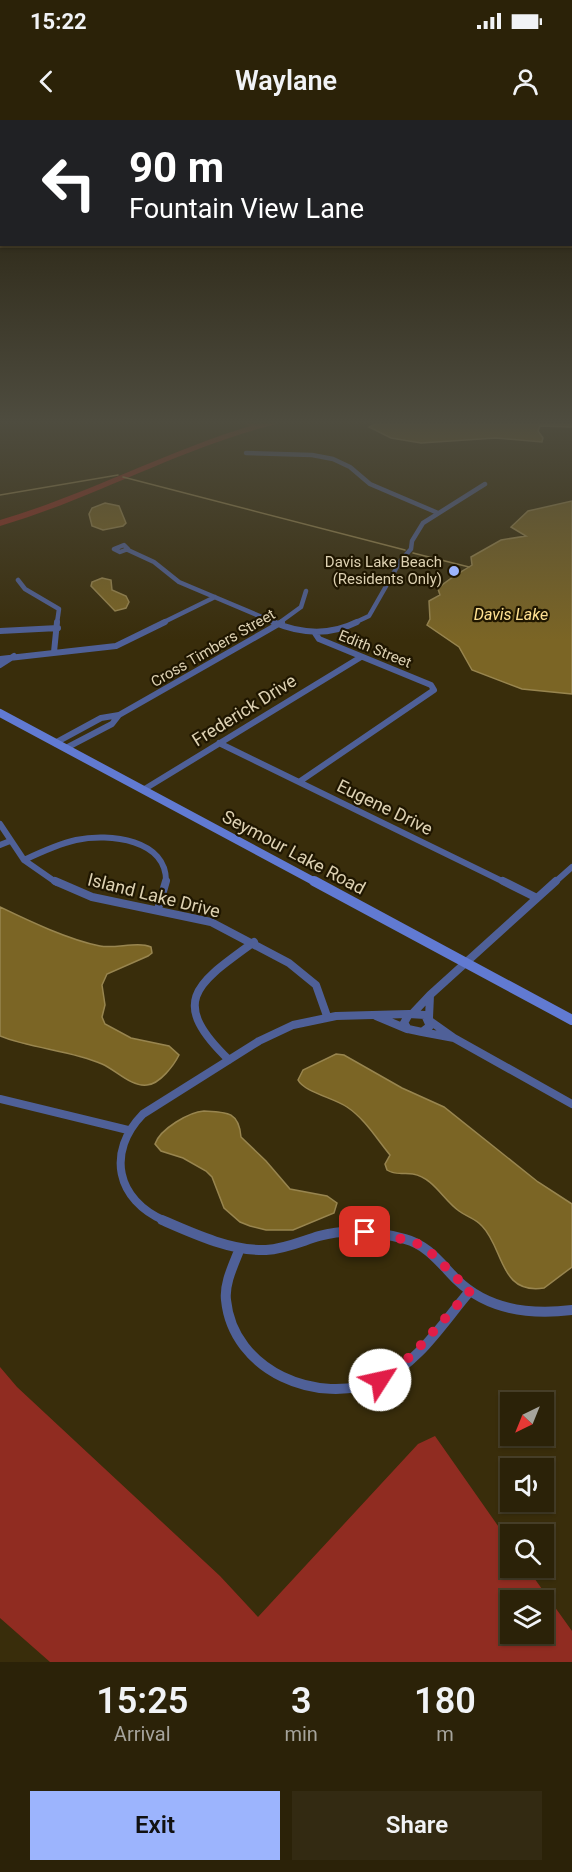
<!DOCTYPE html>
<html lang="en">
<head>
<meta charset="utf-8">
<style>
  :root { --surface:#2b2208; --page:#332a12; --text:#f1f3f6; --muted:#a6a49c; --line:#473f29; --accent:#9cb4fd }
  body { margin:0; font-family:Roboto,sans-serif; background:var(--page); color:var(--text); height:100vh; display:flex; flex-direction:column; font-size:22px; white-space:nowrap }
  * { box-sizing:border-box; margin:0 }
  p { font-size:20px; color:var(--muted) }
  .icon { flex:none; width:33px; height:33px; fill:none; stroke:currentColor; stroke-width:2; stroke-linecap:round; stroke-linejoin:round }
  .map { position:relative; height:1542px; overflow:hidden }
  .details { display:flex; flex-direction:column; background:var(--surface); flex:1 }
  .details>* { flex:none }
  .guide { position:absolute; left:0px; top:0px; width:573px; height:126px; box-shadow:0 2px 4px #0004,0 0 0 2px var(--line); background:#202124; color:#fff; overflow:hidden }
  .needle { width:39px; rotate:223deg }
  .tools { position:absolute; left:500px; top:1272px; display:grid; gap:12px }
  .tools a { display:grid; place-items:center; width:54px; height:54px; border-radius:0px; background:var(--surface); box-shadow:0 2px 4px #0004,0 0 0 2px var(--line); font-size:30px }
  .pin { position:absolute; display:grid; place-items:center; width:51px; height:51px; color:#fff; margin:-26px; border-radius:12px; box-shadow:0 3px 9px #0006 }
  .me { position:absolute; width:66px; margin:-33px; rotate:55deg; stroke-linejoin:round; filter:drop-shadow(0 0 4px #0008) }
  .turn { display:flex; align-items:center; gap:21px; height:126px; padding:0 30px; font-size:27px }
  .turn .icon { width:78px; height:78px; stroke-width:2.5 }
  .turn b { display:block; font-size:42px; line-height:51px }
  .eta { display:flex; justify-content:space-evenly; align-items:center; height:102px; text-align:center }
  .eta b { font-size:36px; font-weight:600; line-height:42px }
  .primary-button { display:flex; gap:12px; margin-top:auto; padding:12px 30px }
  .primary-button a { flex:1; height:69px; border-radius:0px; background:var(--accent); color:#111; font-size:24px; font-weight:600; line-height:69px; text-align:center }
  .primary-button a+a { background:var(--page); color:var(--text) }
  .status { display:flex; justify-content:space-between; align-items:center; height:42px; padding:0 30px; background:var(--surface); direction:ltr }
  .status svg { height:16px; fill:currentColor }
  header { display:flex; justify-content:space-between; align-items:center; height:78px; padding:0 30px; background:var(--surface); font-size:27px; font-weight:600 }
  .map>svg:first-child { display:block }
  .green { fill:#902c21; fill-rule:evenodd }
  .water { fill:#7b6525; stroke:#98854f; stroke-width:1.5 }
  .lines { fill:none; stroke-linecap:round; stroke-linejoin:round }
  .stream { stroke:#98854f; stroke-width:1.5 }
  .street-far3 { stroke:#4f6098; stroke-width:4.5 }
  .street-far2 { stroke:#4f6098; stroke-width:6 }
  .street-far1 { stroke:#4f6098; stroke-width:8 }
  .street { stroke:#4f6098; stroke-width:10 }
  .secondary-far1 { stroke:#617ad2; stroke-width:8 }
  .secondary { stroke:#617ad2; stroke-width:10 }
  .route { stroke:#e11d48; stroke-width:10; stroke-dasharray:0 18 }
  .poi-dot { fill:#9cb4fd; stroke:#1f1600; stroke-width:2 }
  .labels { text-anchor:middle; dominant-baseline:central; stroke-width:4.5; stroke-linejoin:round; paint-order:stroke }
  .far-poi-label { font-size:15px; fill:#ddd1b2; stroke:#1f1600; text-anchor:end }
  .far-street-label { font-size:15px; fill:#ddd1b2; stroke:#1f1600 }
  .far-water-label { font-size:16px; font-style:italic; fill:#ffe192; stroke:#1f1600 }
  .street-label { font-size:18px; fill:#ddd1b2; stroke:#1f1600 }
</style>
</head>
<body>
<div class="status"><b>15:22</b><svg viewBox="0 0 49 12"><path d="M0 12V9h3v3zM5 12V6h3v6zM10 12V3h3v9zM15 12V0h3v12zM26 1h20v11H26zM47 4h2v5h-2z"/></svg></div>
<header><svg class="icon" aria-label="back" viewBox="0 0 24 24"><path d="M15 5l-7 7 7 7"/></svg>Waylane<svg class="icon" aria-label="person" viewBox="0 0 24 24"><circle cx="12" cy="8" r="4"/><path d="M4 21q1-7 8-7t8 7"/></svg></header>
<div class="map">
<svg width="572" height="1542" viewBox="0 0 572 1542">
  <rect width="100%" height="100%" fill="#392d0b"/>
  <path class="green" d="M 245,304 L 276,304 C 180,328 95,378 0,406 L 0,400 C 85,375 165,332 250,306 Z
    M 0,1247 L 17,1267 L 220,1456 L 258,1497 L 418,1324 L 435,1316 L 510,1423 L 510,1448 L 527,1448 L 572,1511 L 572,1542 L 50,1542 L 0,1498 ZM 543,1480 L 543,1514 L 510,1514 L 510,1480 Z"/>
  <path class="water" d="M 376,304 L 572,304 L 572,307 L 540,306 L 538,311 L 543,318 L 542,322 L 496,318 L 421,323 L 391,318 L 369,307 Z
    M 572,381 L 572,574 L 522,569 L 472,550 L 459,527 L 427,505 L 430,499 L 429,481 L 440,475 L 438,469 C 446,460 463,451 472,445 L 471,437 L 501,420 L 526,416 L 511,407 L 528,391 Z
    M 105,383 L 119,386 L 126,403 L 123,406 L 103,410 L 92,406 L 89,394 L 92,388 Z
    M 102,458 L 111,460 L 112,470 L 126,476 L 129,482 L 126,488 L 115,491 L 91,466 L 92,462 Z
    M 0,787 C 29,801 69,820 100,826 C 116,829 137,821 151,827 L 152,833 L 148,836 L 107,854 L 102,865 L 105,885 L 102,897 L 105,904 L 131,918 L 169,926 L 179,935 C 174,945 160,964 147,965 C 131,967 116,950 102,944 C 71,930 32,929 0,916 Z
    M 336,934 L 344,935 L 402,968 L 444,987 L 538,1062 L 572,1084 L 572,1147 L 544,1168 C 499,1175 504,1128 482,1106 C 475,1098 467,1097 459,1091 C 443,1080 434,1058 413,1054 C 404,1052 396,1056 387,1050 L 385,1044 L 390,1035 C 376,1018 365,999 347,987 C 334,978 304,972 298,960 L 303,950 Z
    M 204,991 C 226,992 239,991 241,1017 L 266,1041 L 290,1069 L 327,1076 L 337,1083 L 334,1093 L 293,1110 L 266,1110 L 250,1106 L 240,1102 L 224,1088 L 212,1057 L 206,1051 L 183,1038 L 161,1031 L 155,1024 C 160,1009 189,992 204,991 Z"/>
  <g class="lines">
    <path class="stream" d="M 123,357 L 405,430
      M 0,375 L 118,355
      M 413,433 L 469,447"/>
    <path class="street-far3" d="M 246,333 L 312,335 L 333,339 L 350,347 L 370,364 L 438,393
      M 124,425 L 128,429 L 120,432 L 114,429 Z
      M 128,430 L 154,442 L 179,462 L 276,503
      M 18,460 L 25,469 L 59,489 L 57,503
      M 162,503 L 215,477
      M 279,503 L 301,487 L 306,471
      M 354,503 L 369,496 L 401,440 L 411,429 L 412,421 L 423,403 L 485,364"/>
    <path class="street-far2" d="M 273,502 C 301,514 329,516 357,502
      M 0,511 L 58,508
      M 54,532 L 57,502
      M 0,539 L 116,526 L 165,502
      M 0,545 L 14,536
      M 55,623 L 101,598 L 119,595 L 282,502
      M 219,623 L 506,763
      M 66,628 L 112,604 L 119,595
      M 299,662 L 434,570 L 431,565 L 319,519 L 315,513
      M 143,670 L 361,537
      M 0,704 L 24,740 L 57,763
      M 0,725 L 10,721
      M 24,740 C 41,732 58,724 76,720 C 109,713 168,719 166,763
      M 554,763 L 572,747"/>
    <path class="street-far1" d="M 55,761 L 92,777 L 211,802 L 289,843 L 316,865 L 327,896
      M 503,761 L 537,778
      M 158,789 L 166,761
      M 430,875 L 556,761
      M 413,893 L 430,875 L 429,898
      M 409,894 L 425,895 L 430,906 L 422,912 L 408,909 L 404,903 Z
      M 376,896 L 407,909
      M 422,912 L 454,918 L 430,901
      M 454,918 L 572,984
      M 229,940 C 168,881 196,864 254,822
      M 0,979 L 128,1010
      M 165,1101 C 116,1080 106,1032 143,994 L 259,921 L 293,905 L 336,896 L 409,894"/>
    <path class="street" d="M 162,1100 C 194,1114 231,1131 266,1130 C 285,1129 302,1121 319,1116 C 347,1108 376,1111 405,1119 C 428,1125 441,1144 457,1160 C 488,1190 531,1195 572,1190
      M 240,1128 C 234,1144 224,1163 226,1180 C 233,1251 318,1287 380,1260 C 418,1244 444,1201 470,1171"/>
    <path class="secondary-far1" d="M 0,593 L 317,763"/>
    <path class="secondary" d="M 314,761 L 572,900"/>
  </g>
  <linearGradient id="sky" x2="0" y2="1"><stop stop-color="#1f1906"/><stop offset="0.58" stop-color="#4e4c3f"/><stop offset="1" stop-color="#4e4c3f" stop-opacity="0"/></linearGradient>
  <rect width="572" height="520" fill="url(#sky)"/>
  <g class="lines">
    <path class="route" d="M 365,1112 L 413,1121 L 430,1132 L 470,1171 L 412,1235 L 380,1260"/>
  </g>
  <circle class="poi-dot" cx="454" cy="451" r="6"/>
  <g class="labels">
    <g class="far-poi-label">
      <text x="442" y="442">Davis Lake Beach<tspan x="442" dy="17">(Residents Only)</tspan></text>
    </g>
    <g class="far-street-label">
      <text transform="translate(213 528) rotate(-30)">Cross Timbers Street</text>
      <text transform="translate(375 529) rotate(22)">Edith Street</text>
    </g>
    <g class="far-water-label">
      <text x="511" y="494">Davis Lake</text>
    </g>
    <g class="street-label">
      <text transform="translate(244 590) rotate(-32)">Frederick Drive</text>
      <text transform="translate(385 687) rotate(26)">Eugene Drive</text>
      <text transform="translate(294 732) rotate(28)">Seymour Lake Road</text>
      <text transform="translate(154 775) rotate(14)">Island Lake Drive</text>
    </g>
  </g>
</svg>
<div class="tools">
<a><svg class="needle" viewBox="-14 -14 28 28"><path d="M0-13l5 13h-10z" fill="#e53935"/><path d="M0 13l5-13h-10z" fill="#a6a49c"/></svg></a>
<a><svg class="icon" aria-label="sound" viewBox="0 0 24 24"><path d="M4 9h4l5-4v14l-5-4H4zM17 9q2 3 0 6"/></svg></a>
<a><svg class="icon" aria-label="search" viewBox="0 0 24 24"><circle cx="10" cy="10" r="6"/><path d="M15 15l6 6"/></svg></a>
<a><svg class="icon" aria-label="layers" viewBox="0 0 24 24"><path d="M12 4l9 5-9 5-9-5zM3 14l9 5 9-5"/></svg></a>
</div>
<div class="pin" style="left:365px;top:1112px;background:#d93025"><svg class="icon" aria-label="arrive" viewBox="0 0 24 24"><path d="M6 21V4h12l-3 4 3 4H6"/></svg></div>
<svg class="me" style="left:380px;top:1260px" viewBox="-20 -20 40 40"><circle r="19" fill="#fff"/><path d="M0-13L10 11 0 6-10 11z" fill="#e11d48"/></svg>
<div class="guide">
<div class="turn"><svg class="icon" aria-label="left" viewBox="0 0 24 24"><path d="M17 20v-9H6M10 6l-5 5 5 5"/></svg><div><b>90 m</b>Fountain View Lane</div></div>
</div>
</div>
<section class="details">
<div class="eta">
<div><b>15:25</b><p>Arrival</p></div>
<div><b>3</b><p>min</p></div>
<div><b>180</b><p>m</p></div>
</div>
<div class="primary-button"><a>Exit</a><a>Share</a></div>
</section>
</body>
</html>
